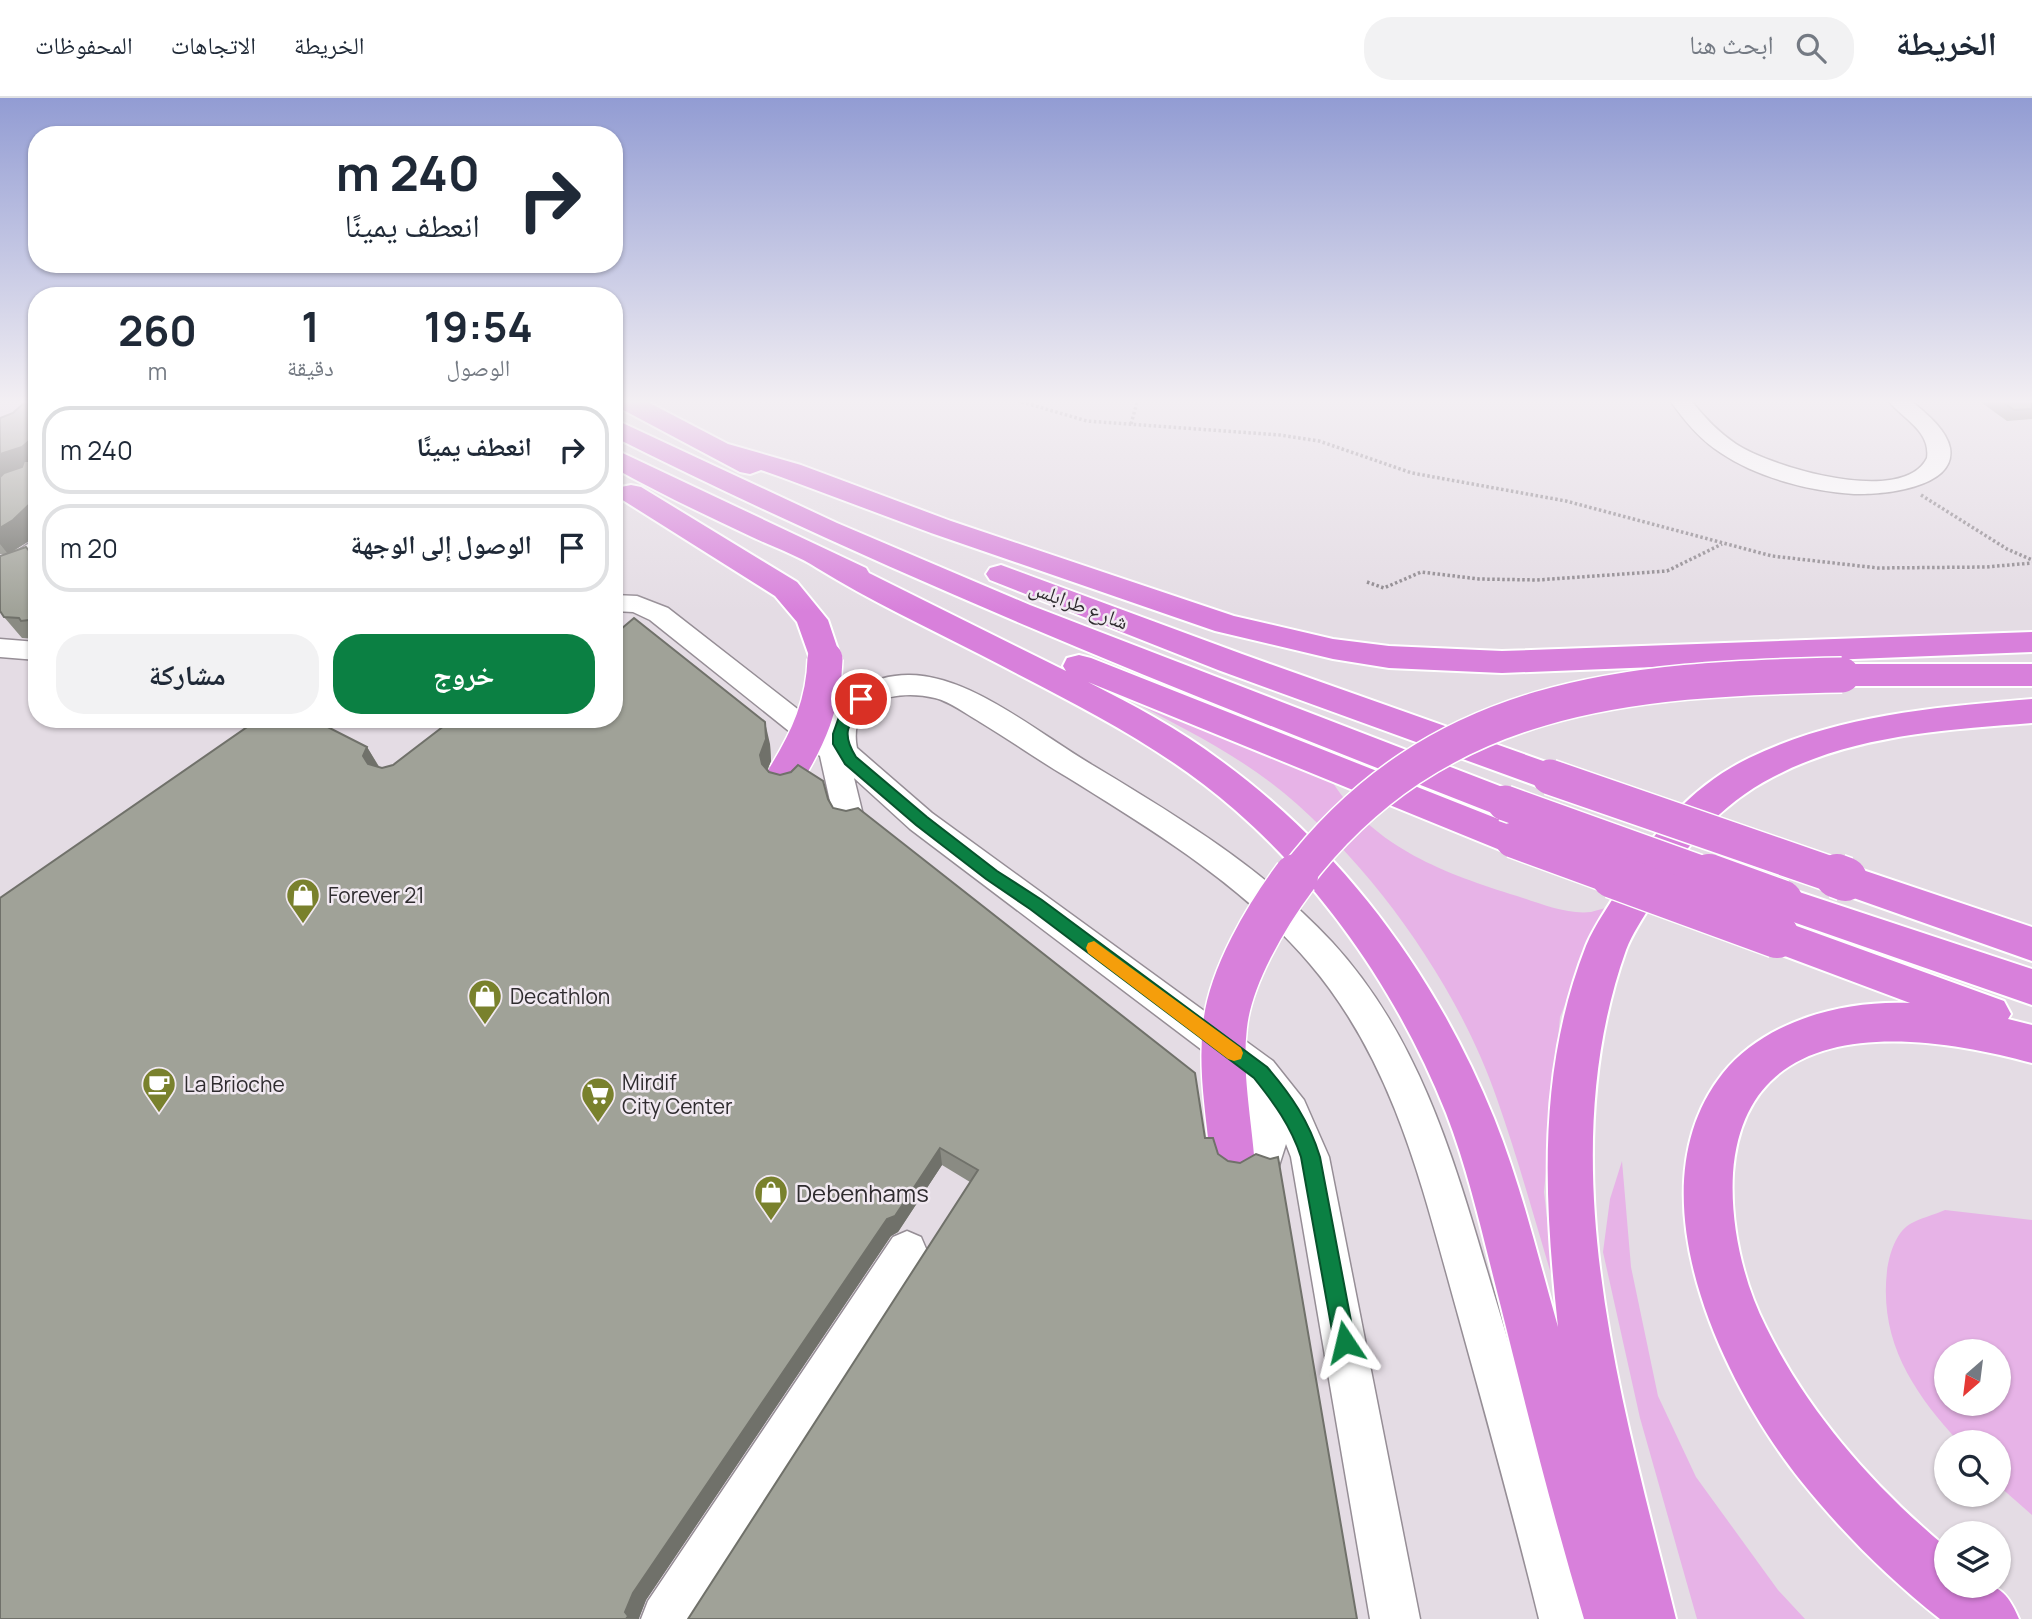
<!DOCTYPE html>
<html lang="ar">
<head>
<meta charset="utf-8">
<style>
  :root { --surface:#fff; --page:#f2f2f3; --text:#1f2937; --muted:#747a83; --line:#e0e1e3; --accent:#0b8043 }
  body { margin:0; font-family:Manrope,"Noto Naskh Arabic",sans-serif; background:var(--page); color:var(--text); direction:rtl; height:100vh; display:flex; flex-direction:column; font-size:26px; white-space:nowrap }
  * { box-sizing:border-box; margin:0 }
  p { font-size:23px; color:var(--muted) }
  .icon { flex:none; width:38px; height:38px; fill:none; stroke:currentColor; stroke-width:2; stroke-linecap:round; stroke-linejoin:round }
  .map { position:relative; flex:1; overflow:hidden; direction:ltr }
  .panel { position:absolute; left:28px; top:189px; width:595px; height:441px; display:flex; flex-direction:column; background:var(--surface); border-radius:28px; box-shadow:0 2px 5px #0004; direction:rtl }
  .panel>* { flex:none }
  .hud { position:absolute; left:28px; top:28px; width:595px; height:147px; border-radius:28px; box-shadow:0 2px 5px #0004; direction:rtl; background:#fff; color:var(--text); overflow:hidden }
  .needle { width:46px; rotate:208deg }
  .fabs { position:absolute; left:1934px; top:1241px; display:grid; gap:14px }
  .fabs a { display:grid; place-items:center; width:77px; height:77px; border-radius:50%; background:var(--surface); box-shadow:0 2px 5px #0004; font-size:35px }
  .pin { position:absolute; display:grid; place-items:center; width:60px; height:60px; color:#fff; margin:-30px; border:4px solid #fff; border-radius:50%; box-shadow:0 2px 7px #0007 }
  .me { position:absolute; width:77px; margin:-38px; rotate:350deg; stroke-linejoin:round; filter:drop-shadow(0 0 5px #0008) }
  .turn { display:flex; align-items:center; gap:24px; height:147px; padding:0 28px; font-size:32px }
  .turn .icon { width:91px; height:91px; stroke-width:2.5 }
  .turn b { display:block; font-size:49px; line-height:60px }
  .eta { display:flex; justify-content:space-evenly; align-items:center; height:119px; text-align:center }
  .eta b { font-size:42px; font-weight:700; line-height:49px }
  .cta { display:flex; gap:14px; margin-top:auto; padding:14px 28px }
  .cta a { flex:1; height:80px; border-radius:28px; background:var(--accent); color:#fff; font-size:28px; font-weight:700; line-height:80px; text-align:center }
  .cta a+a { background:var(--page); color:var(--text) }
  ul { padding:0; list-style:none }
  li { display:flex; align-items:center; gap:21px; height:88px; margin:0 14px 10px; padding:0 14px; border:4px solid var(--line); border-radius:28px }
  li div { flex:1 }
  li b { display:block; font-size:26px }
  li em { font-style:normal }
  header { display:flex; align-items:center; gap:42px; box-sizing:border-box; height:98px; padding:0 35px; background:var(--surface); border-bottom:2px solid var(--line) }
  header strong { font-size:33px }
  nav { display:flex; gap:38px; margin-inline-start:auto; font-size:24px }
  .search { width:490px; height:63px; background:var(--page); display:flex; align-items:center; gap:18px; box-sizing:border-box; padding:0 24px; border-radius:28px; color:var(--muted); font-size:26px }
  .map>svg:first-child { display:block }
  .green { fill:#e7b3e7; fill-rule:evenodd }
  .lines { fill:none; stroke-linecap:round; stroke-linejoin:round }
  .minor-casing { stroke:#968e96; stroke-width:3 }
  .highway-casing { stroke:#fff; stroke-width:4 }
  .path { stroke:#898389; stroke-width:3.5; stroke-dasharray:2.5 2.5; stroke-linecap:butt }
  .minor { fill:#fff; fill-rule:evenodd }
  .highway { fill:#d880db; fill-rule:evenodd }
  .highway-bridge-far1-casing { stroke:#fff; stroke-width:38; stroke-linecap:butt }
  .highway-bridge-casing { stroke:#fff; stroke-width:47; stroke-linecap:butt }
  .highway-bridge-far1 { stroke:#d880db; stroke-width:35 }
  .highway-bridge { stroke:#d880db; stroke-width:44 }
  .wall { fill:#8a8b83 }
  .shaded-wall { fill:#70716a }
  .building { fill:#a0a298; stroke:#70716a; stroke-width:2 }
  .route { fill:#0b8043; stroke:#07532c; stroke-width:2 }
  .slow { fill:#f59e0b }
  .labels { text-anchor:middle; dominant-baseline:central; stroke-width:5; stroke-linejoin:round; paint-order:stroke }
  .street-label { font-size:21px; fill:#2f2c2f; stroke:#f1e9f1 }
  .poi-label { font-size:21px; fill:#2f2c2f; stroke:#f1e9f1; text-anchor:start }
  .near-poi-label { font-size:24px; fill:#2f2c2f; stroke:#f1e9f1; text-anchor:start }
</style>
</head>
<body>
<header>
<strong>الخريطة</strong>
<div class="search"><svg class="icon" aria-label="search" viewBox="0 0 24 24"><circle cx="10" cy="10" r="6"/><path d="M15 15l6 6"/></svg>ابحث هنا</div>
<nav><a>الخريطة</a><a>الاتجاهات</a><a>المحفوظات</a></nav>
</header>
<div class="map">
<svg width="2032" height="1521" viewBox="0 0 2032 1521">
  <rect width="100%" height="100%" fill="#e4dce4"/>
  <path class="green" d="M 1134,595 L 1333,685 C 1375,750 1446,776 1517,798 C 1539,805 1567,817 1591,814 C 1599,812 1608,809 1617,806 L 1586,854 L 1560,919 L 1544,1094 L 1555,1189 C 1536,1127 1519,1063 1497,1001 C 1459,890 1375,771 1284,695 C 1238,657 1183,630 1130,602 Z
    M 1622,1063 L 1631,1169 L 1658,1298 L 1696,1379 L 1778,1492 L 1805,1521 L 1697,1521 L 1640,1320 L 1603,1154 L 1610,1101 Z
    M 1945,1112 L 2032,1122 L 2032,1417 L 1999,1388 L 1998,1344 L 1959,1344 C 1913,1294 1879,1243 1887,1173 C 1889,1157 1896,1134 1910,1126 C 1920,1120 1934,1117 1945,1112 ZM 1998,1253 L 1998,1306 L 1946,1306 L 1946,1253 Z"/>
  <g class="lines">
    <g class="minor-casing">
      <path id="minor" d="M 1669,301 L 1690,301 C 1703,318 1718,334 1736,346 C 1771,369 1903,409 1927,360 C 1931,332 1901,320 1887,301 L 1909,301 C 1924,314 1946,330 1950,350 C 1957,391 1879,397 1854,396 C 1810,393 1758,380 1721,355 C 1700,342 1683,321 1669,301 Z
        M 37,444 L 37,463 L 29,470 L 0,482 L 0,465 L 28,446 Z
        M 614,497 L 637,498 L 668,510 L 827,634 C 830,597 875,577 908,577 C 970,576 1042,638 1094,668 C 1179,719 1264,771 1332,844 C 1428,948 1460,1085 1500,1216 C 1530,1318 1561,1419 1589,1521 L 1539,1521 C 1514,1419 1486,1318 1458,1217 C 1423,1093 1396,967 1310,866 C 1243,787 1154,733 1067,679 C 1038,662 1010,642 980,624 C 966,616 951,604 935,600 C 898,591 847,601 857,650 L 932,715 L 1273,963 L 1304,1002 L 1329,1059 L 1420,1521 L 1370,1521 L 1291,1059 L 1286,1046 L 1278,1071 L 1264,1076 L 1250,1071 L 1245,1058 L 1251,1020 L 1234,1001 L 1229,989 L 1235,977 L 910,731 L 854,680 L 864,721 L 860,729 L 849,732 L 838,729 L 834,721 L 820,658 L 650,522 L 633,514 L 614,513 Z
        M 0,541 L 37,544 L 37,562 L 0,559 Z
        M 907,1133 L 921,1139 L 927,1153 L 921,1167 L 695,1521 L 641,1521 L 648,1503 L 893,1139 Z"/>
    </g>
    <g class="highway-casing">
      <path id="highway" d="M 614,301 L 642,301 L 728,346 L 801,367 L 951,423 L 1234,518 L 1333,541 L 1389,548 L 1502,553 L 2032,534 L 2032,554 L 1502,575 L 1389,570 L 1333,561 L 1215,533 L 931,435 L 781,379 L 761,372 L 750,376 L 740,374 L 614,307 Z
        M 614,321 L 837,425 L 1030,507 L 1518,695 L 1523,705 L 1518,715 L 1505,719 L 1492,715 C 1195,599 899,482 614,339 Z
        M 614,351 L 866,470 L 869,475 L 889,485 L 1066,573 L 1063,568 L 1067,560 L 1079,557 L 1091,560 L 1526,732 L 1532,742 L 1526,752 L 1513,756 L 1500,752 L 1088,584 C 1133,607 1179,631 1220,662 C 1344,752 1437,879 1494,1020 C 1521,1087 1538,1159 1558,1229 C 1544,1098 1537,973 1586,848 C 1595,826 1611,805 1623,784 C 1653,733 1695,686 1749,660 C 1837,617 1936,609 2032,601 L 2032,625 C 1944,632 1852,637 1773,679 C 1720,706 1680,753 1652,805 C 1643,820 1632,836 1626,852 C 1549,1068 1623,1307 1676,1521 L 1584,1521 C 1553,1418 1527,1313 1501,1209 C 1484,1144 1470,1077 1446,1015 C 1400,900 1328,793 1235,712 C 1160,646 1069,603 981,557 C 926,529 869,502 817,470 C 797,457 773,449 752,439 C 705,417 659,395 614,370 Z
        M 631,387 L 641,389 L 797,484 L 828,522 L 841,561 L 837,569 L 825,572 L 813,569 L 797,524 L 775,498 L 621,401 L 617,395 L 621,389 Z
        M 1001,467 L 1242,556 L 1563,670 L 1568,679 L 1563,688 L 1550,692 L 1537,688 L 1218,572 L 990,482 L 986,476 L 990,470 Z
        M 1842,566 L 2032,566 L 2032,588 L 1842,588 L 1830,585 L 1825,577 L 1830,569 Z
        M 1845,766 L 2032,829 L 2032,863 L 1831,792 L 1825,781 L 1831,770 Z
        M 1781,788 L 2032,871 L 2032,907 L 1767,815 L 1761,804 L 1767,793 Z
        M 1777,821 L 2004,903 L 2011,916 L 2008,921 L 2032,927 L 2032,965 C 1918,934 1745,913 1733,1075 C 1730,1126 1743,1184 1766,1229 C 1808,1314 1873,1388 1946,1449 L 1946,1488 C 1987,1488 2001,1478 2019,1521 L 1940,1521 C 1889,1481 1842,1434 1801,1383 C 1721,1283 1630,1092 1723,975 C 1766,922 1844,902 1910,905 L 1763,850 L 1757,838 L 1763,826 Z"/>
    </g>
    <path class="path" d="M 1012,301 L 1087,323 L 1280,337 L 1319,343 L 1412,375 L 1566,403 L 1772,458 L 1878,470 L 1986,469 L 2032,465
      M 1131,326 L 1138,301
      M 1921,397 L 2007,451 L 2032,462
      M 1367,484 L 1384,490 L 1421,474 L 1479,481 L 1537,482 L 1667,473 L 1722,446"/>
    <use href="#minor" class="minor"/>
    <use href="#highway" class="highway"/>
    <g class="highway-bridge-far1-casing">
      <path id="highway-bridge-far1" d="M 785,678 C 808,641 824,605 825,561
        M 1550,679 L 1842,780
        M 1505,705 L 1714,780
        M 1513,742 L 1617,780
        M 1295,780 C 1436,595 1627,581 1842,577"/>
    </g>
    <g class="highway-bridge-casing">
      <path id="highway-bridge" d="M 1613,778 L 1777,838
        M 1709,778 L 1781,804
        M 1837,778 L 1845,781
        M 1232,1058 C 1228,1015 1220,972 1225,928 C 1230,879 1266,818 1296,778"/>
    </g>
    <use href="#highway-bridge-far1" class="highway-bridge-far1"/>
    <use href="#highway-bridge" class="highway-bridge"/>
  </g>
  <path class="wall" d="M 1984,301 L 2032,301 L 2032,321 L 2007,323 L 1982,305 Z
    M 0,320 L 29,443 L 12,454 L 37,463 L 37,541 L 22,540 L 4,519 L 6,456 L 0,456 Z
    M 614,621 L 770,646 L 771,663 L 767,672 L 769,674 L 828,701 L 833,710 L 1205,1040 L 1357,1521 L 970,1084 L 942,1067 L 898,1134 L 891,1138 L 646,1502 L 639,1520 L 639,1521 L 0,1521 L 367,649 L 380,670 L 382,670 Z"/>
  <path class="shaded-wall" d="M 37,336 L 37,370 L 3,380 L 0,377 L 0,356 Z
    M 37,399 L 37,435 L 29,443 L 8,456 L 0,446 L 0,430 Z
    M 765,624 L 770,646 L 771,663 L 765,678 L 760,657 Z
    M 367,649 L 380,671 L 377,679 L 363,658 Z
    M 940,1050 L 942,1067 L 898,1134 L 891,1138 L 646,1502 L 639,1520 L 639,1521 L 626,1521 L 625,1514 L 633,1495 L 887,1121 Z"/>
  <path class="building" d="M 25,301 L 37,301 L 37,336 L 22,349 L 0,356 L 0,320 L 13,315 L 25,304 Z
    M 1999,301 L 2032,301 L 2032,311 L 2014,312 Z
    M 24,363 L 37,363 L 37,399 L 13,422 L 0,430 L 0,379 L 4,375 L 22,369 Z
    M 26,449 L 37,463 L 37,521 L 21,523 L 19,520 L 4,519 L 0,513 L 0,458 Z
    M 634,520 L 765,624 L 766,641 L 760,657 L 762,666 L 769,674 L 780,677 L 791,674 L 798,667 L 823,683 L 828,701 L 833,710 L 846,713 L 858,710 L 1195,975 L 1205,1040 L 1213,1040 L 1218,1056 L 1228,1063 L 1240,1065 L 1256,1056 L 1270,1061 L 1278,1059 L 1357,1521 L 688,1521 L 978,1072 L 940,1050 L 895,1118 L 887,1121 L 633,1495 L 625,1514 L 628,1518 L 626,1521 L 0,1521 L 0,800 L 253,625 L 266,621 L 312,621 L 367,649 L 363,658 L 368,666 L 382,670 L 393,667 L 453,621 L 614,621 L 614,537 Z"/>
  <linearGradient id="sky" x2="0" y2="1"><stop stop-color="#929cd3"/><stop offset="0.59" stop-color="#f3eff3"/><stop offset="1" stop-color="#f3eff3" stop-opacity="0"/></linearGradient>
  <rect width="2032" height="514" fill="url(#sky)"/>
  <path class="route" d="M 861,596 L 868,601 C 852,623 838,631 856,659 L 927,719 L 997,773 L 1042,802 L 1267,969 C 1291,997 1309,1023 1320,1059 L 1355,1244 L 1352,1251 L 1345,1254 L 1337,1251 L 1334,1244 L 1301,1059 C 1291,1028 1274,1005 1254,980 L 1030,811 L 986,781 L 916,727 L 845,666 L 833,646 L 833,636 L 841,613 Z"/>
  <path class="slow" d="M 1094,843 L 1241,950 L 1243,955 L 1241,961 L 1234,963 L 1228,961 L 1088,855 L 1086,850 L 1088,845 Z"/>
  <defs>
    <g id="shop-pin" transform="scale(1.75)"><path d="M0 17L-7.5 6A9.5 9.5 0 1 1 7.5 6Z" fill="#79812d" stroke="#f1e9f1"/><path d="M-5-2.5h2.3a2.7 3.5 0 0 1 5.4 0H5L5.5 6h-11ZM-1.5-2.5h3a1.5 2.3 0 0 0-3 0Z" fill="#fff"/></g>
    <g id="cafe-pin" transform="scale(1.75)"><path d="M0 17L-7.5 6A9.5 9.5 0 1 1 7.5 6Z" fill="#79812d" stroke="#f1e9f1"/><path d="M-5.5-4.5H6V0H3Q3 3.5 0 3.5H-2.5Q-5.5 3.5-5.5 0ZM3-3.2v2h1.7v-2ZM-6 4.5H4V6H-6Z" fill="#fff"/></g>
    <g id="supermarket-pin" transform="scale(1.75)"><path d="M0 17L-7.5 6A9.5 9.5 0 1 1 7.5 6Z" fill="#79812d" stroke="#f1e9f1"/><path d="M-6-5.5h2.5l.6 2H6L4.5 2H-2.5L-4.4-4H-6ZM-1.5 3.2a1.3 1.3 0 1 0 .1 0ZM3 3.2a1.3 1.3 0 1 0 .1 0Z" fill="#fff"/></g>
  </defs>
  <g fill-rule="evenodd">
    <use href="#shop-pin" x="303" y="797"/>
    <use href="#shop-pin" x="485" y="898"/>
    <use href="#cafe-pin" x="159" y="986"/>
    <use href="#supermarket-pin" x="598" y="996"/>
    <use href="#shop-pin" x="771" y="1094"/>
  </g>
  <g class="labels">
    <g class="street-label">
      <text transform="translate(1079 506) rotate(21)">شارع طرابلس</text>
    </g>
    <g class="poi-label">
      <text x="328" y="797">Forever 21</text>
      <text x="510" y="898">Decathlon</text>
      <text x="622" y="984">Mirdif<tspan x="622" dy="24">City Center</tspan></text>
      <text x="184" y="986">La Brioche</text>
    </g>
    <g class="near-poi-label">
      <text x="796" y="1094">Debenhams</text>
    </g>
  </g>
</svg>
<div class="fabs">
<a><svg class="needle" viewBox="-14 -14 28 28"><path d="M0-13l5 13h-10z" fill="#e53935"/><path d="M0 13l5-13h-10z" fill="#747a83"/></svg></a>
<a><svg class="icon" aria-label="search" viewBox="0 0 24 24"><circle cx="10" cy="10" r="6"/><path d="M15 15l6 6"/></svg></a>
<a><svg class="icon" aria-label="layers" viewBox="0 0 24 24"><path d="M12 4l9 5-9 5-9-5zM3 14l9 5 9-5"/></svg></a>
</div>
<div class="pin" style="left:861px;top:601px;background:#d93025"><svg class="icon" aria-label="arrive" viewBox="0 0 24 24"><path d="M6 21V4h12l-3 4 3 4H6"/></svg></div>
<svg class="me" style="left:1345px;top:1244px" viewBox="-20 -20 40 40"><path d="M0-17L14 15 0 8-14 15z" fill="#0b8043" stroke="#fff" stroke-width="4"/></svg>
<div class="hud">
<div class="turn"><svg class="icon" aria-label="right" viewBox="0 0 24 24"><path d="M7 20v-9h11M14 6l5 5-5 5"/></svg><div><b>240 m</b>انعطف يمينًا</div></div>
</div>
<section class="panel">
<div class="eta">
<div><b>19:54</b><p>الوصول</p></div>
<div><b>1</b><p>دقيقة</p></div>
<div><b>260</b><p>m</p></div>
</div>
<ul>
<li><svg class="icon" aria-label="right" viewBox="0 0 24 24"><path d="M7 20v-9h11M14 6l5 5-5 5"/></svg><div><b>انعطف يمينًا</b></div><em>240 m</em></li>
<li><svg class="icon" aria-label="arrive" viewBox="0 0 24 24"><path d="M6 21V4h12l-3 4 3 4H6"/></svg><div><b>الوصول إلى الوجهة</b></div><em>20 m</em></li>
</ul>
<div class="cta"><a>خروج</a><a>مشاركة</a></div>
</section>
</div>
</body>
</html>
